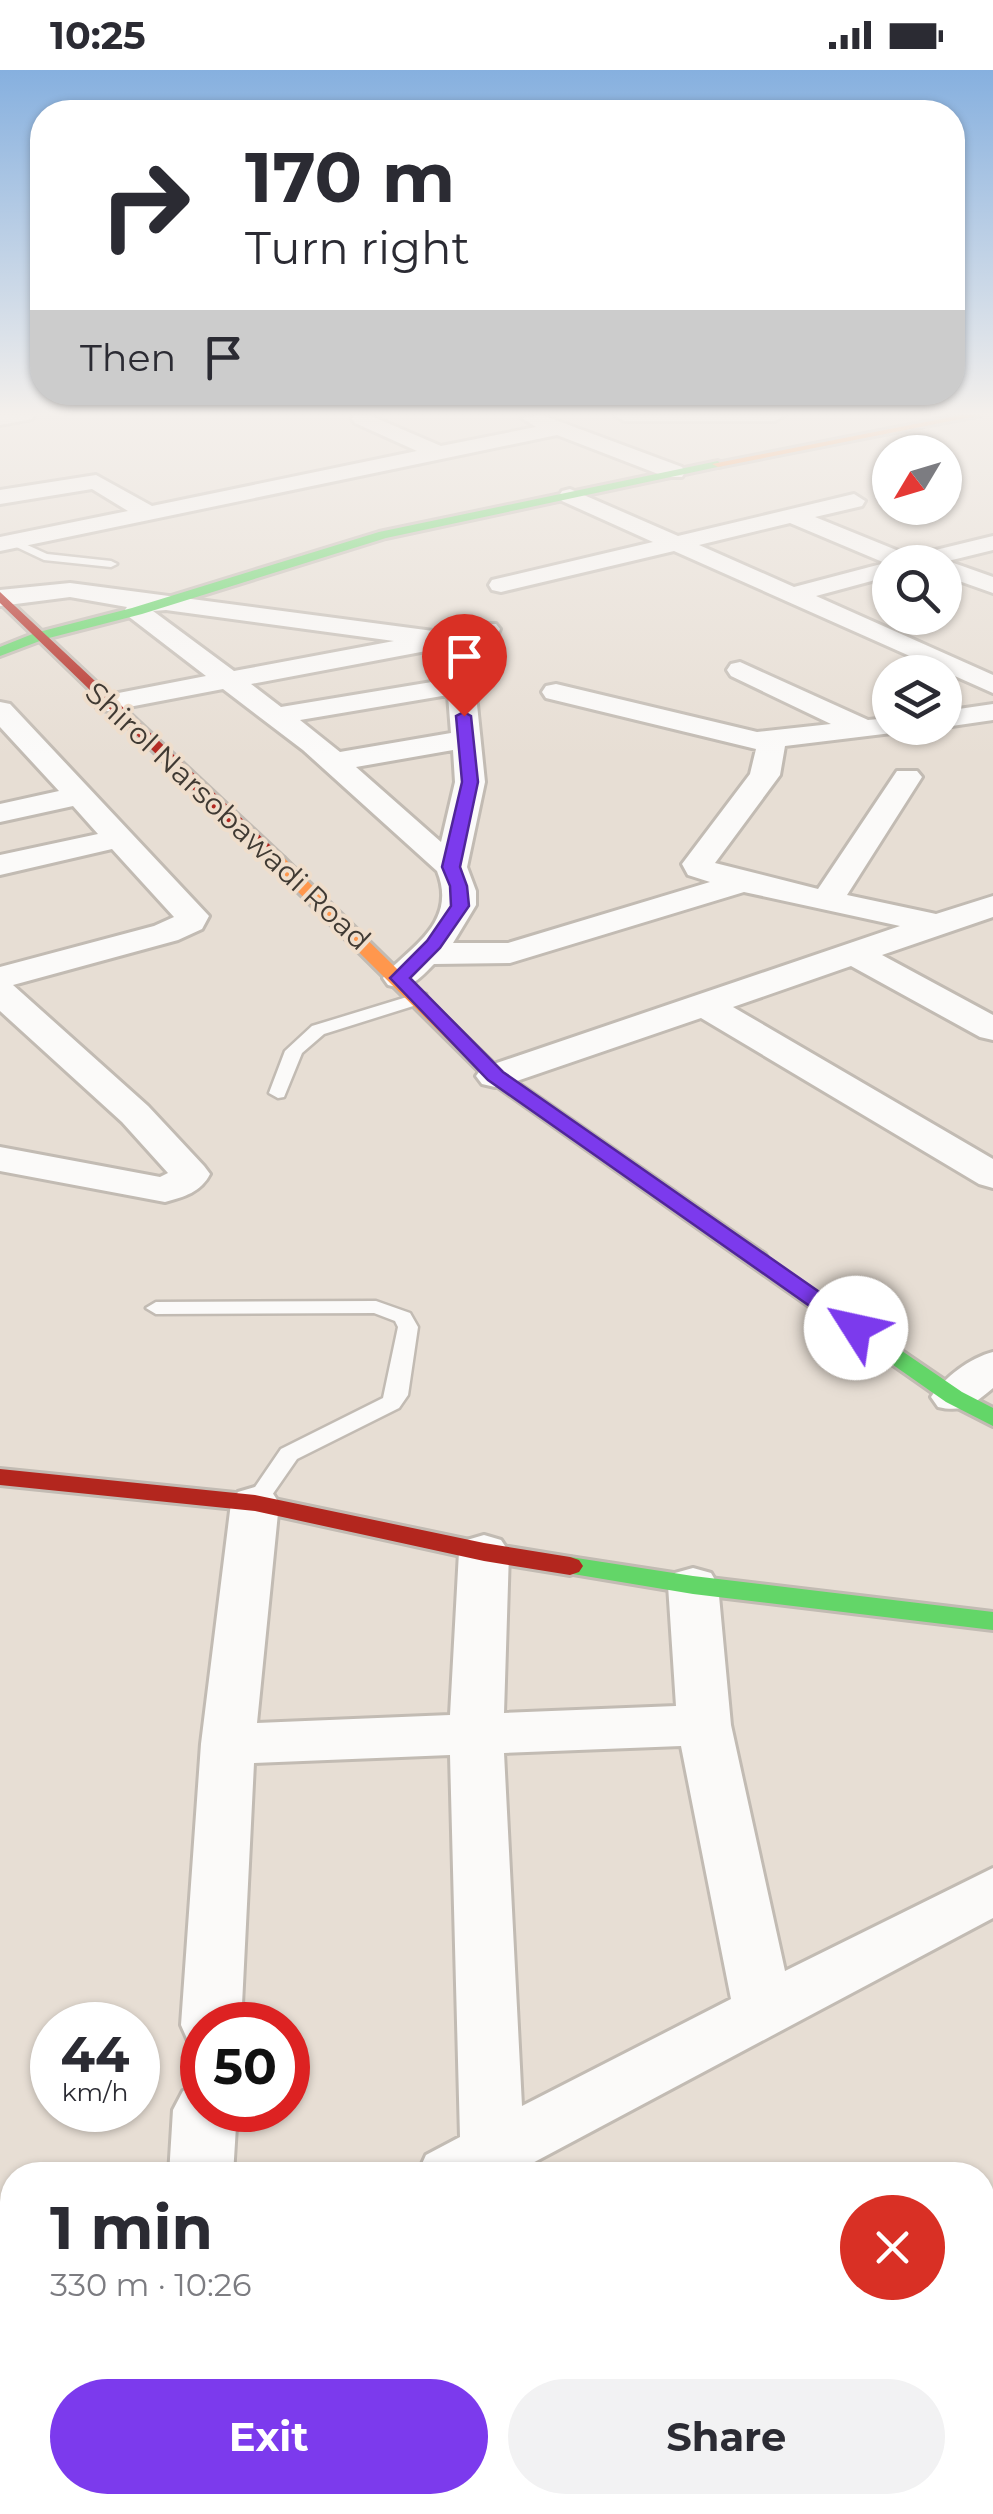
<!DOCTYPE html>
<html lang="en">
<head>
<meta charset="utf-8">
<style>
  :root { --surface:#fff; --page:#f2f2f3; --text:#2b2b33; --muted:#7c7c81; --accent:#7c3aed }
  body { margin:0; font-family:Montserrat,sans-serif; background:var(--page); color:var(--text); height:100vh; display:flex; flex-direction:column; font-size:38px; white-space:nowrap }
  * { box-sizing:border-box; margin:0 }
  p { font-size:32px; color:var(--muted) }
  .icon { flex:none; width:55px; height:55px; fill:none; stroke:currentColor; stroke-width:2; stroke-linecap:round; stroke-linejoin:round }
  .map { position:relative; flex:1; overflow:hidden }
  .drawer { position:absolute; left:0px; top:2092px; width:995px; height:352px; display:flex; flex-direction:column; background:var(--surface); border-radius:40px 40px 0 0; box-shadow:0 2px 8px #0004 }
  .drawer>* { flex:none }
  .banner { position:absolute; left:30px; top:30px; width:935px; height:305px; border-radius:40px; box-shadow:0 2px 8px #0004; background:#fff; color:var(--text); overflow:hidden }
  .needle { width:65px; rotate:232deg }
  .buttons { position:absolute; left:872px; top:365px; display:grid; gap:20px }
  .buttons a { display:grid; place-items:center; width:90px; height:90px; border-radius:50%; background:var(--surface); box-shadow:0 2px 8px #0004; font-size:50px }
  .speed { position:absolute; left:30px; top:1932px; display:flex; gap:20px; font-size:50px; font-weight:700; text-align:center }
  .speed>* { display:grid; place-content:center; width:130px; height:130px; border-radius:50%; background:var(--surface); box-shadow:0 2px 8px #0004; line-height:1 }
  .speed small { font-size:25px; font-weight:400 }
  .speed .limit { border:15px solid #d22; background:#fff; color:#111 }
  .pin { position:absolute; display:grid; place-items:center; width:85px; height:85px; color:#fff; margin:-102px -42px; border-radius:50% 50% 50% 0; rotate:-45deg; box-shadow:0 0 10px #0007 }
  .pin .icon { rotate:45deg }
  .me { position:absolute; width:110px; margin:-55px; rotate:305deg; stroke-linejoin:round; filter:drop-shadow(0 0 8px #0008) }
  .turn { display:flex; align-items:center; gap:35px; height:210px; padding:0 50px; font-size:45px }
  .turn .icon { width:130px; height:130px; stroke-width:2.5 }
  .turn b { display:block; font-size:70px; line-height:85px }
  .then { display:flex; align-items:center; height:95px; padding:0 50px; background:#0003; gap:20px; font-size:38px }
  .round { display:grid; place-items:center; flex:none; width:105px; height:105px; border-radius:52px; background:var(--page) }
  .summary { display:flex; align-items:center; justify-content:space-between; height:170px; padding:0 50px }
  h1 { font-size:60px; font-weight:700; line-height:75px }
  .cta { display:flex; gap:20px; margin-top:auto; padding:20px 50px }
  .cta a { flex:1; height:115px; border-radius:60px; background:var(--accent); color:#fff; font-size:40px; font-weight:700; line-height:115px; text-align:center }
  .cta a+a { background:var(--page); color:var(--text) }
  .status { display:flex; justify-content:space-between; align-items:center; height:70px; padding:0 50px; background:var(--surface); direction:ltr }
  .status svg { height:28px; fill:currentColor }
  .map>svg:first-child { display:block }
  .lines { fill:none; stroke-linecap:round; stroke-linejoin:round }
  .lane-casing { stroke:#c2bbb3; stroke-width:5 }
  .street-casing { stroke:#c2bbb3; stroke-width:6 }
  .fast-casing { stroke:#c2bbb3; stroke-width:6 }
  .slow-casing { stroke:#c2bbb3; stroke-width:6 }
  .jam-casing { stroke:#c2bbb3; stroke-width:6 }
  .lane { fill:#fbfaf9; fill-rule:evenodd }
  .street { fill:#fbfaf9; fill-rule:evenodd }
  .fast { fill:#63d668; fill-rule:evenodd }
  .slow { fill:#ff974d; fill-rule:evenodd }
  .jam { fill:#b3261e; fill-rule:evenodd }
  .route { fill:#7c3aed; stroke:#51269a; stroke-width:2.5 }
  .labels { text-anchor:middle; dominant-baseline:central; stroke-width:8; stroke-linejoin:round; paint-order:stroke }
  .street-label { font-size:30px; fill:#403a33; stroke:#efdecc }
</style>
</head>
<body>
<div class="status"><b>10:25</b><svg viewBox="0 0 49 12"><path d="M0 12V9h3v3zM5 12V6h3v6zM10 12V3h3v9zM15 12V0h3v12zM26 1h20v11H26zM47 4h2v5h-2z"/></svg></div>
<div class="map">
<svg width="993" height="2444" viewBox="0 0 993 2444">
  <rect width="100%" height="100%" fill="#e7ded4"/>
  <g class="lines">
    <g class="lane-casing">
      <path id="lane" d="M 12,468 L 47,484 L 111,491 L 117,494 L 111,497 L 44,490 L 8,473 L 8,469 Z
        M 420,923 L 426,924 L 426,932 L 324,964 L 302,983 L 284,1027 L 278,1028 L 269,1023 L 285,981 L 312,956 Z
        M 376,1231 L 410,1243 L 418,1257 L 408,1325 L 399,1338 L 297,1389 L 263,1438 L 247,1438 L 244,1433 L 281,1379 L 383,1328 L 398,1257 L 395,1251 L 374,1243 L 156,1244 L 146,1238 L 156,1232 Z"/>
    </g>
    <g class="street-casing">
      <path id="street" d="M 0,345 L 35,345 L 32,349 L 0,355 Z
        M 355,345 L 369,345 L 441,376 L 536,357 L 522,348 L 542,345 L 682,397 L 685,402 L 682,407 L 666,407 L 557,365 L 0,481 L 0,467 L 128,441 L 92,419 L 0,434 L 0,420 L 96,405 L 152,436 L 417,381 L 355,353 L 352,349 Z
        M 614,345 L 785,345 L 775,351 L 624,351 Z
        M 570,419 L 678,466 L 854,424 L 865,431 L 862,436 L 815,447 L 911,486 L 993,466 L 993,480 L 948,491 L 993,507 L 993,523 L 945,506 L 945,492 L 890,492 L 890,506 L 816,526 L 993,605 L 993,623 L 674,481 L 501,522 L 492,520 L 489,515 L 492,510 L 653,472 L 562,431 L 559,426 L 562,421 ZM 790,453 L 885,493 L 794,517 L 699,475 Z
        M 70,513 L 471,566 L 478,554 L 496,554 L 500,559 L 475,615 L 485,712 L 467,797 L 476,821 L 476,835 L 453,873 L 508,873 L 710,812 L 688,805 L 682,794 L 750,704 L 756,679 L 546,628 L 542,622 L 546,616 L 556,614 L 757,662 L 831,654 L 731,606 L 727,600 L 731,594 L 740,592 L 868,650 L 890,648 L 890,658 L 903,658 L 900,662 L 785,676 L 780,705 L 715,793 L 818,819 L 897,701 L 917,701 L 922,707 L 847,825 L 936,844 L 993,826 L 993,847 L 882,885 L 993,945 L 993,970 L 980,967 L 851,896 L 733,937 L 993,1089 L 993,1118 L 979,1114 L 701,948 L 508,1014 L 495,1017 L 482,1014 L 476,1006 L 482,998 L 900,856 L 744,822 L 510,893 L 434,894 C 419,909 410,921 388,915 L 383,908 L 388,901 C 419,872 456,848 437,801 L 303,680 L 223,619 L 108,641 L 98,639 L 94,633 L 98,627 L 206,606 L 128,546 L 124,541 L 127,537 L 70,527 L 0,536 L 0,520 ZM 166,540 L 394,571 L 234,601 L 153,541 ZM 442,578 L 464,581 L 450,609 L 281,637 L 251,614 ZM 448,625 L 451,663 L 340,682 L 300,650 ZM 453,680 L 455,712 L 441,772 L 356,697 Z
        M 0,632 L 10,634 L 209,846 L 202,859 L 178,870 L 13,915 L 148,1036 L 204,1096 L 210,1104 C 201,1122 184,1127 165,1132 L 0,1101 L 0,1077 L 160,1107 L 168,1103 L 122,1052 L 0,941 L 0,897 L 154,856 L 174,847 L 112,779 L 0,805 L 0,785 L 98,764 L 73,736 L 0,752 L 0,734 L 59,721 L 0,657 Z
        M 993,634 L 993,650 L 945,657 L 945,641 Z
        M 993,1282 L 993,1318 C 974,1334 963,1343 938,1337 L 931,1327 C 945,1307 970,1288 993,1282 Z
        M 255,1417 L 272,1422 L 279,1433 L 257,1653 L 450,1645 L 459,1482 L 467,1470 L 484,1465 L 501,1470 L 509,1482 L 504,1643 L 676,1636 L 668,1515 L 675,1503 L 693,1498 L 711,1503 L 718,1515 L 731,1655 L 785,1901 L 993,1798 L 993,1848 L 510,2105 L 417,2105 L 426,2085 L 460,2067 L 450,1685 L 254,1693 L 241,1955 L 202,1955 L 202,1978 L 189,1973 L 181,1955 L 201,1674 L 231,1433 L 238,1422 ZM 681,1676 L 731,1929 L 522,2036 L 504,1683 Z
        M 202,2013 L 202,2040 L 237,2040 L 233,2105 L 169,2105 L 173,2040 L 183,2021 Z
        M 984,2148 L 993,2152 L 993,2222 L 982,2218 Z
        M 12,2307 L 12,2378 L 0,2383 L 0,2312 Z
        M 489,2432 L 577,2432 L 572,2444 L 484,2444 Z"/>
    </g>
    <g class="fast-casing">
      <path id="fast" d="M 718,391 L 722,396 L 386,468 L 142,544 L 45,569 L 0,586 L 0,577 L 35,563 L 132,538 L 379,462 Z
        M 757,1182 L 962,1322 L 993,1338 L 993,1356 L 946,1332 L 749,1194 L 746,1189 Z
        M 570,1487 L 693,1506 L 993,1542 L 993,1560 L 693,1524 L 561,1502 L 557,1496 L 561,1490 Z"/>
    </g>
    <g class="slow-casing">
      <path id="slow" d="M 961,345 L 981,345 L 718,397 L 712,394 Z
        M 278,787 L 284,788 L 502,1002 L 765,1184 L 768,1189 L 765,1194 L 749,1194 L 488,1010 L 272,796 L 272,788 Z"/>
    </g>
    <g class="jam-casing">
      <path id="jam" d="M 0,522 L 284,788 L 284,796 L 272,796 L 0,533 Z
        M 0,1399 L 255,1425 L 484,1473 L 570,1487 L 579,1490 L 583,1496 L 579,1502 L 570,1505 L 484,1491 L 255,1441 L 0,1415 Z"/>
    </g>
    <use href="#lane" class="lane"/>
    <use href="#street" class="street"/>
    <use href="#fast" class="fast"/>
    <use href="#slow" class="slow"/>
    <use href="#jam" class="jam"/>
  </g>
  <linearGradient id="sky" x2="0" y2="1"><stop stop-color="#86b0df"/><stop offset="0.5" stop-color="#f4f0ec"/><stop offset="1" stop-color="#f4f0ec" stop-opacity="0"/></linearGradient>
  <rect width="993" height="687" fill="url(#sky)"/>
  <path class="route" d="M 464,642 L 471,646 L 478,712 L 460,797 L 467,816 L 469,836 L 440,878 L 410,908 L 503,1002 L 864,1253 L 867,1258 L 864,1263 L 848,1263 L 488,1010 L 390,908 L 427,871 L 451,836 L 450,816 L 442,797 L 462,712 L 456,646 Z"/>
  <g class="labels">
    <g class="street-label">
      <text transform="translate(228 746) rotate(43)">Shirol Narsobawadi Road</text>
    </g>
  </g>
</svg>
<div class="buttons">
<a><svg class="needle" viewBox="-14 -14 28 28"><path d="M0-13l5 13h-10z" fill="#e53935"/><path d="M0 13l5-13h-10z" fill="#7c7c81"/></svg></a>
<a><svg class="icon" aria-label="search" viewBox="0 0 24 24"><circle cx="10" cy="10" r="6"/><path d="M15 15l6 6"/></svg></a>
<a><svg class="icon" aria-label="layers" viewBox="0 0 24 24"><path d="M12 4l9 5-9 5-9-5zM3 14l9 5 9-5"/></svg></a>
</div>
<div class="speed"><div>44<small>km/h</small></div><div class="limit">50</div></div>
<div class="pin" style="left:464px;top:646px;background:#d93025"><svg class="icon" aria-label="arrive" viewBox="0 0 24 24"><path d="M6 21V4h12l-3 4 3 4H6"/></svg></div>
<svg class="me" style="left:856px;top:1258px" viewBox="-20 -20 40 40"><circle r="19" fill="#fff"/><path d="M0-13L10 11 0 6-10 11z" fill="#7c3aed"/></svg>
<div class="banner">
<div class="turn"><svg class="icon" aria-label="right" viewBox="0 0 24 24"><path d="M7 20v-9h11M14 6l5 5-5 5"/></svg><div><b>170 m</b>Turn right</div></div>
<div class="then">Then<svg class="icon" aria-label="arrive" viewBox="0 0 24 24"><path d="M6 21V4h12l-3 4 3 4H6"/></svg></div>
</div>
<section class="drawer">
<div class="summary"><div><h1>1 min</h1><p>330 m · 10:26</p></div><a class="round" style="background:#d93025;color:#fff"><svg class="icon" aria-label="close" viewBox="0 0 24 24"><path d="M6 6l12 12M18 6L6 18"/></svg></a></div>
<div class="cta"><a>Exit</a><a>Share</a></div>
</section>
</div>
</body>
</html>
